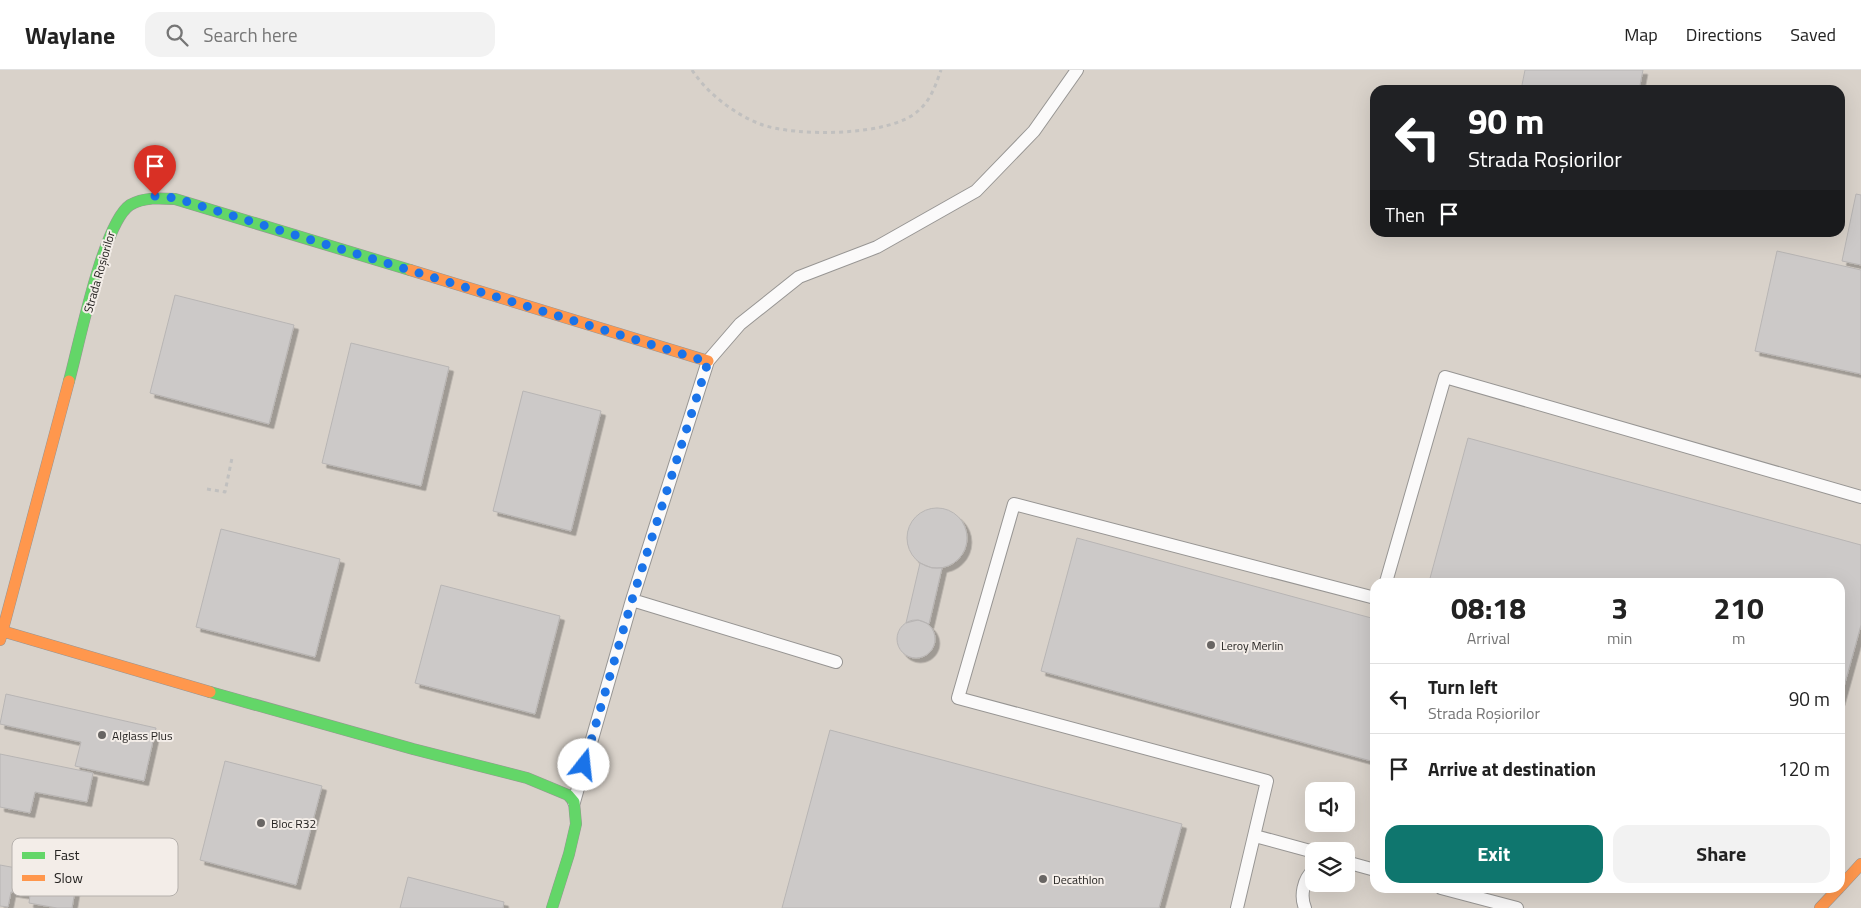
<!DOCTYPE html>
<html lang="en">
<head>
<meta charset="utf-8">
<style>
  :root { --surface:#fff; --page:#f2f2f2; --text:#222; --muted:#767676; --line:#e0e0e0; --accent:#0f766e }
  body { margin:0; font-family:"Titillium Web",sans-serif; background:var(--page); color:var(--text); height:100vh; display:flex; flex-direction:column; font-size:19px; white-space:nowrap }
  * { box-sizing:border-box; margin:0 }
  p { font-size:16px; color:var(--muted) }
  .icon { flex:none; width:28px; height:28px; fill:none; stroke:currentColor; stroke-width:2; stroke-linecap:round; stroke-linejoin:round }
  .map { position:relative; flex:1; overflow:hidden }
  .panel { position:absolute; left:1370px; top:508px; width:475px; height:315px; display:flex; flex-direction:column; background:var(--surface); border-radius:15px; box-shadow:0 5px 20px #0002 }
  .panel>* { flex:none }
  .hud { position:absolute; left:1370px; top:15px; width:475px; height:152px; border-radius:15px; box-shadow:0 5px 20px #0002; background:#202124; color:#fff; overflow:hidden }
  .tools { position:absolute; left:1305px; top:712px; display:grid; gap:10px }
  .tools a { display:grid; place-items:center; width:50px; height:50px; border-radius:10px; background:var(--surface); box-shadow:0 5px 20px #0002; font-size:25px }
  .pin { position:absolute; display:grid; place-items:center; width:42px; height:42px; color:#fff; margin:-51px -21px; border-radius:50% 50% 50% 0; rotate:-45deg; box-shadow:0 0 5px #0007 }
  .pin .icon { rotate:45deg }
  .me { position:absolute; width:55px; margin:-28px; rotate:16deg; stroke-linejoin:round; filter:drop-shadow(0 0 4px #0008) }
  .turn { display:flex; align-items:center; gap:18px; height:105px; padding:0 15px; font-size:22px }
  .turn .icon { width:65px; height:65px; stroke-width:2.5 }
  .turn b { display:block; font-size:35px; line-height:42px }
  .then { display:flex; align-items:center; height:48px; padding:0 15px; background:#0003; gap:10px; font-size:19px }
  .eta { display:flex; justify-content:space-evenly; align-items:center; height:85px; text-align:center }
  .eta b { font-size:30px; font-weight:700; line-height:35px }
  .button { display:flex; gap:10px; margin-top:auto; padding:10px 15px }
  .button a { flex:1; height:58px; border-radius:15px; background:var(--accent); color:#fff; font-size:20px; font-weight:700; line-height:58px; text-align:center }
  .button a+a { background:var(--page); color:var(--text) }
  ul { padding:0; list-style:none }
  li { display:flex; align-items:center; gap:15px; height:70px; padding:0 15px; border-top:1px solid var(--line) }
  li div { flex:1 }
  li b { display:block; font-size:19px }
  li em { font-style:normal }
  header { display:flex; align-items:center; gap:30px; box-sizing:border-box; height:70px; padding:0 25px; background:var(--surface); border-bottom:1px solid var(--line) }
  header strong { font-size:24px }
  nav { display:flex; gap:28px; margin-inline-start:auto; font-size:18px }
  .search { width:350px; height:45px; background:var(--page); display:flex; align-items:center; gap:12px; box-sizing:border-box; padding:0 18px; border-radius:15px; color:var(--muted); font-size:19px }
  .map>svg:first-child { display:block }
  .built { fill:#d9d2ca; fill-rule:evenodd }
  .building { fill:#ccc9c8; stroke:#b8b5b4; filter:url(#shadow) }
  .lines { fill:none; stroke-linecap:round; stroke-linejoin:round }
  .lane-casing { stroke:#979593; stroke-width:14 }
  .fast-casing { stroke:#979593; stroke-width:12 }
  .slow-casing { stroke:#979593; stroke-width:12 }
  .path { stroke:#c1c0bf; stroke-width:3; stroke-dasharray:4 4; stroke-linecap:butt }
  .lane { stroke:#fbfafa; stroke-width:12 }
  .fast { stroke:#63d668; stroke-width:11 }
  .slow { stroke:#ff974d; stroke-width:11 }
  .route { stroke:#1a73e8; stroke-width:9; stroke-dasharray:0 16.2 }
  .poi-dot { fill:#686563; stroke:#f3ede8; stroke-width:2 }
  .labels { text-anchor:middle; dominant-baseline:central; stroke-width:4; stroke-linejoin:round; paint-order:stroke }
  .street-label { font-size:12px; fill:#252321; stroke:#f3ede8 }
  .poi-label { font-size:12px; fill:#252321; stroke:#f3ede8; text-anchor:start }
  .key { fill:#f3ede8; stroke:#b5b0ac; stroke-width:1 }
  .key-label { font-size:14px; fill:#252321 }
</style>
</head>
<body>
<header>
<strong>Waylane</strong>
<div class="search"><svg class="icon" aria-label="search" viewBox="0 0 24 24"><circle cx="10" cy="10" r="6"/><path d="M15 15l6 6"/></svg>Search here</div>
<nav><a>Map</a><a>Directions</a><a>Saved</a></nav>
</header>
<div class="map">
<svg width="1861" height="838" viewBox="0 0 1861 838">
  <defs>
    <filter id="shadow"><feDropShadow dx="4.5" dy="4.5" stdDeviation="0" flood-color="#0004"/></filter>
  </defs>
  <rect width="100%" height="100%" fill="#e3e0dd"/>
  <path class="built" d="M 0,0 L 1861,0 L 1861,838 L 0,838 ZM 1375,20 L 1840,20 L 1840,162 L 1375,162 ZM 1375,512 L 1840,512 L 1840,818 L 1375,818 ZM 1314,721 L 1346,721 L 1346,754 L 1314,754 ZM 1314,781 L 1346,781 L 1346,814 L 1314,814 Z"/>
  <path class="building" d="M 1525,0 L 1643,0 L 1639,20 L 1521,20 Z
    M 1856,124 L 1861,125 L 1861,195 L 1842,191 Z
    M 1777,181 L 1861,200 L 1861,304 L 1755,281 Z
    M 175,225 L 294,255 L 269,354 L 150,323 Z
    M 351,273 L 449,297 L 421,416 L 322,393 Z
    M 523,321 L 601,341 L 571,461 L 493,441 Z
    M 1468,368 L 1861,475 L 1861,555 L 1840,631 L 1840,512 L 1429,512 Z
    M907 468a30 30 0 1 1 60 0a30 30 0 1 1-60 0Z
    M 221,459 L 340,489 L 315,587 L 196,557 Z
    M 1077,468 L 1375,549 L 1375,692 L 1041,601 Z
    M 920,493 L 932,498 L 942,498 L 929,554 L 918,550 L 906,553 Z
    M 441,515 L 560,546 L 535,644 L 415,613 Z
    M897 569a19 19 0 1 1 38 0a19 19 0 1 1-38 0Z
    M 6,624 L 156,658 L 144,711 L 75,696 L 81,672 L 0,654 Z
    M 830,660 L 1182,754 L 1159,838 L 782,838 Z
    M 0,684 L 93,703 L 87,732 L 35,722 L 30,743 L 0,737 Z
    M 225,691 L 322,716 L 296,815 L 200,790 Z
    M 0,795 L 77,809 L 72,838 L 57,838 L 29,833 L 30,825 L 11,822 L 8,837 L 0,836 Z
    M 408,807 L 504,832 L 503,838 L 400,838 Z"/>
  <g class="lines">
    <g class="lane-casing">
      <path id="lane" d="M 1386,512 L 1445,307 L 1861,427
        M 632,530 L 836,592
        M 574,732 L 632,530 L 708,291 L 740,254 L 799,207 L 877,177 L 976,121 L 1034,61 L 1077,0
        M 1255,766 L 1314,782
        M 1346,792 L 1375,800
        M 1441,818 L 1517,838
        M 1237,838 L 1267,711 L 958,628 L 1014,434 L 1375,528
        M 1305,838 C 1300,826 1303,809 1314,800"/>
    </g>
    <g class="fast-casing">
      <path id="fast" d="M 69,311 C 79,275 103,153 130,135 C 144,127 160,128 175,129 L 410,200
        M 210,622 L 413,679 L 527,708 L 568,725 L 574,732 L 576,754 L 569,784 L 552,838"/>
    </g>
    <g class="slow-casing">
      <path id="slow" d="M 410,200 L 708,291
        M 2,561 L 210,622
        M 0,570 L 69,311
        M 1840,817 L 1861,794
        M 1820,838 L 1839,818"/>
    </g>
    <path class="path" d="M 692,0 C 707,23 734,44 760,54 C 794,67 892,67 919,40 C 931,30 936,14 941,0
      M 207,419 L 225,422 L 232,388"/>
    <use href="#lane" class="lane"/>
    <use href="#fast" class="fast"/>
    <use href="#slow" class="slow"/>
  </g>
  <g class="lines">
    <path class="route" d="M 155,126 L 175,128 L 708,292 L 632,530 L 584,695"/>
  </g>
  <g class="poi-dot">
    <circle cx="1211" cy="575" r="5"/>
    <circle cx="102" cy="665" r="5"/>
    <circle cx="261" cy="753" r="5"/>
    <circle cx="1043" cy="809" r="5"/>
  </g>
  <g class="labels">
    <g class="street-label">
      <text transform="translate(99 202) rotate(-74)">Strada Roșiorilor</text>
    </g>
    <g class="poi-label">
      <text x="1221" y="575">Leroy Merlin</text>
      <text x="112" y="665">Alglass Plus</text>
      <text x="271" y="753">Bloc R32</text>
      <text x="1053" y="809">Decathlon</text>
    </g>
  </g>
  <rect x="12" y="768" width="166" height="58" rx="8" class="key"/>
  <rect x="22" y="782" width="23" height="7" fill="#63d668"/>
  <rect x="22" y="805" width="23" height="6" fill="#ff974d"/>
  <g class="key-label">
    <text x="54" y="790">Fast</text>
    <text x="54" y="813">Slow</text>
  </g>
</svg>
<div class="tools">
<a><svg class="icon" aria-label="sound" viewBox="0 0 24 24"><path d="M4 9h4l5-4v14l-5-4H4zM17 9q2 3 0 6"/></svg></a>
<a><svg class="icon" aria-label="layers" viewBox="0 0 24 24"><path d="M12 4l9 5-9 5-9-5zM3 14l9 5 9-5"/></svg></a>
</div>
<div class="pin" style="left:155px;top:126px;background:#d93025"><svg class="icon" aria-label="arrive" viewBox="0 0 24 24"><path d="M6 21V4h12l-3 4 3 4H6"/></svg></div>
<svg class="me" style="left:584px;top:695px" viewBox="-20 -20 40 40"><circle r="19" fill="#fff"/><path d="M0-13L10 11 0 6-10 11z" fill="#1a73e8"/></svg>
<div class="hud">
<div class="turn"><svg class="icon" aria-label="left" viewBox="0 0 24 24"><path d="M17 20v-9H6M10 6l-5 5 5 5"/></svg><div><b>90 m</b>Strada Roșiorilor</div></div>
<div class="then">Then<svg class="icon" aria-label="arrive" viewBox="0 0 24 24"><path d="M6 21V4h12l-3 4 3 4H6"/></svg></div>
</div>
<section class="panel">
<div class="eta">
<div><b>08:18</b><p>Arrival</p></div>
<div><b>3</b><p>min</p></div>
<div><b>210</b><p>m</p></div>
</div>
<ul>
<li><svg class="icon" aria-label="left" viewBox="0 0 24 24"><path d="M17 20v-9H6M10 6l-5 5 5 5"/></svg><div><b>Turn left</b><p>Strada Roșiorilor</p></div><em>90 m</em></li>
<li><svg class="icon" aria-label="arrive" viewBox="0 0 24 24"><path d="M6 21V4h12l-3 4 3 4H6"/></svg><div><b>Arrive at destination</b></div><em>120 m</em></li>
</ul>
<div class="button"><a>Exit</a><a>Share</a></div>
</section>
</div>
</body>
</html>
